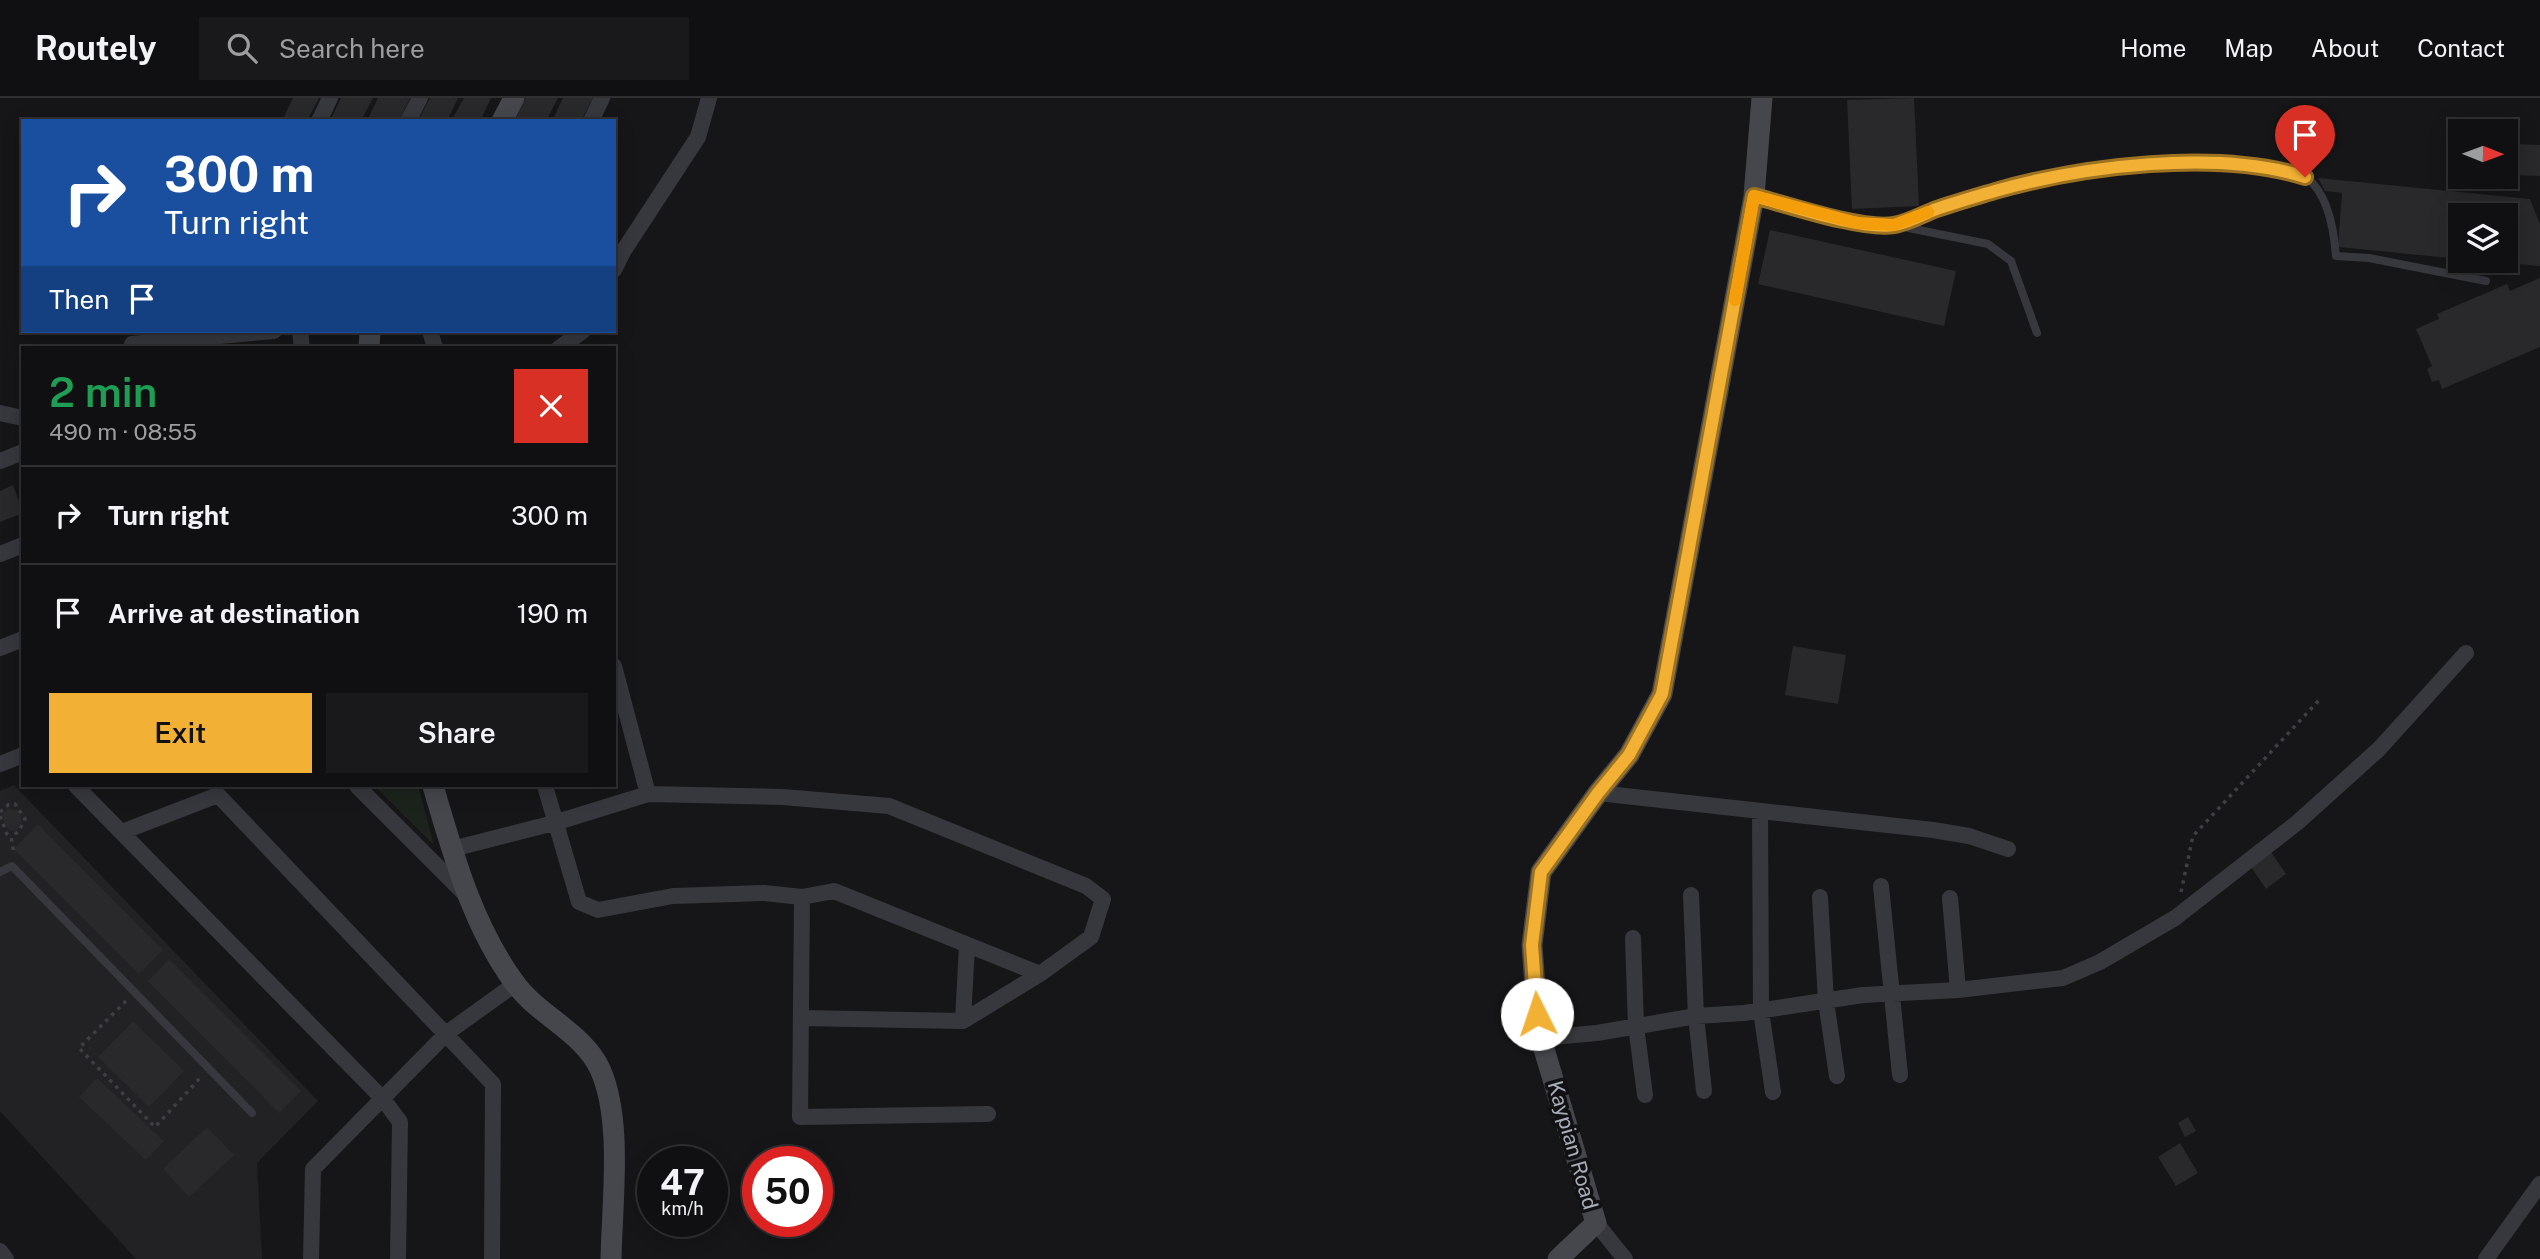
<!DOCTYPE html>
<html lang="en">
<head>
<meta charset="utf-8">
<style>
  :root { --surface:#101012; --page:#19191b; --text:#f1f3f6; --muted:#9c9d9f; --line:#303032; --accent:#f2b134 }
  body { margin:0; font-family:"Public Sans",sans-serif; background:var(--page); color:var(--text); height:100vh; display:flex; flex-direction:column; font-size:26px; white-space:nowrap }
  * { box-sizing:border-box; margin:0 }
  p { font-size:23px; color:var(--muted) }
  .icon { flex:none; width:38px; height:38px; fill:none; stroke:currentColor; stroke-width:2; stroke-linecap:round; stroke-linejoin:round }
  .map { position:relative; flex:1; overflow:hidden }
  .details { position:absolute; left:21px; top:248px; width:595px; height:441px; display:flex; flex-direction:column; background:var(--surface); border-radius:0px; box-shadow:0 4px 18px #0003,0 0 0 2px var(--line) }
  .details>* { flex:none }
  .banner { position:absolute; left:21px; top:21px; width:595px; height:214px; border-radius:0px; box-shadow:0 4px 18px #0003,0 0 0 2px var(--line); background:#1a4fa0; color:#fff; overflow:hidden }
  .needle { width:46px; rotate:91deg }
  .controls { position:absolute; left:2448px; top:21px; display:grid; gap:14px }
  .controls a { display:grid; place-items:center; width:70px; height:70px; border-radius:0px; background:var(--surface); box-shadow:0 4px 18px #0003,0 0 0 2px var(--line); font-size:35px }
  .speed { position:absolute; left:637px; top:1048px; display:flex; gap:14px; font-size:35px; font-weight:700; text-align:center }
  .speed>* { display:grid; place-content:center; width:91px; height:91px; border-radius:50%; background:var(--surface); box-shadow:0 4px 18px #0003,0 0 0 2px var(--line); line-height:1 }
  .speed small { font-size:18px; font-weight:400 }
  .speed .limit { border:10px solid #d22; background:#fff; color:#111 }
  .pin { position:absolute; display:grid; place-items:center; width:60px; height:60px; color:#fff; margin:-72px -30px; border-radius:50% 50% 50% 0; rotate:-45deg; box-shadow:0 0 7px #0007 }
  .pin .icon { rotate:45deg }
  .me { position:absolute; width:77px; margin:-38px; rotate:356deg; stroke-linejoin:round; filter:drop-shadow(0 0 5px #0008) }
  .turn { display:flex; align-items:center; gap:24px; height:147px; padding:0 28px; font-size:32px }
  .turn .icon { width:91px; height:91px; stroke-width:2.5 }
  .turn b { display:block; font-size:49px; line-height:60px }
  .then { display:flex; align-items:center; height:66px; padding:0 28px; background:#0003; gap:14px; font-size:26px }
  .round { display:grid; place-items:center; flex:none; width:74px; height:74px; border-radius:0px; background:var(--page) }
  .summary { display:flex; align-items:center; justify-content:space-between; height:119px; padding:0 28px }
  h1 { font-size:42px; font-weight:600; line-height:52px; color:#1e9e55 }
  .button { display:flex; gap:14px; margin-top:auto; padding:14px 28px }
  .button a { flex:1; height:80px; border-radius:0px; background:var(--accent); color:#111; font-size:28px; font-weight:600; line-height:80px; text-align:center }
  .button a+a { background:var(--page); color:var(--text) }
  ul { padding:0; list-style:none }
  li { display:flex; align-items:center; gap:21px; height:98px; padding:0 28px; border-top:2px solid var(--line) }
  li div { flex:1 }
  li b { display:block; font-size:26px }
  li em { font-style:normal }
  header { display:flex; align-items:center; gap:42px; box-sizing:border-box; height:98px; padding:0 35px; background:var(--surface); border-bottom:2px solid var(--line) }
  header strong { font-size:33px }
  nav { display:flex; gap:38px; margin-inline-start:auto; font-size:24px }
  .search { width:490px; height:63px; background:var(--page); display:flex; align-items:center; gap:18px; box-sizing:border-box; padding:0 24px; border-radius:0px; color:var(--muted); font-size:26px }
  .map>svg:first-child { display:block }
  .built { fill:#222225 }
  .green { fill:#1c231d }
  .building { fill:#29292c }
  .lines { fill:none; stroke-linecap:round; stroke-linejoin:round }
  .path { stroke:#3d3f44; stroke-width:3.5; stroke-dasharray:3.5 5; stroke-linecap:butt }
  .lane { stroke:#37383d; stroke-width:8 }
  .street { stroke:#37383d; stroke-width:16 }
  .secondary { stroke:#45474d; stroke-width:21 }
  .route-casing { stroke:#9d7322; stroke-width:18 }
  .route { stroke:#f2b134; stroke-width:12 }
  .slow { stroke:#f59e0b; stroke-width:12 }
  .labels { text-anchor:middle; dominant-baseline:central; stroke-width:7; stroke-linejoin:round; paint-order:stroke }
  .street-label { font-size:21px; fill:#a8adb8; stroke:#111113 }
</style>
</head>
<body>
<header>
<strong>Routely</strong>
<div class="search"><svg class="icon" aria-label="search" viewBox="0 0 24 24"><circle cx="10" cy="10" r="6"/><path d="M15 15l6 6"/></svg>Search here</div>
<nav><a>Home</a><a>Map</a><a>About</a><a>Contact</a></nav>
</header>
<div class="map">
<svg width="2540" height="1161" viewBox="0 0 2540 1161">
  <rect width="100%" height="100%" fill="#161618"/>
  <path class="built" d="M 14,687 L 318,1003 L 257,1065 L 262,1161 L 136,1161 L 0,1013 L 0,693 Z"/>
  <path class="green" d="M 376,688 L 418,688 L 434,747 L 378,691 Z"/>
  <path class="building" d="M 293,0 L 319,0 L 307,23 L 282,23 Z
    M 341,0 L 373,0 L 361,23 L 330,23 Z
    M 378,0 L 410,0 L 399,23 L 367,23 Z
    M 430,0 L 458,0 L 447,23 L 418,23 Z
    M 464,0 L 491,0 L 480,23 L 451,23 Z
    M 526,0 L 558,0 L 546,23 L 514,23 Z
    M 563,0 L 593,0 L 581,23 L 552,23 Z
    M 1914,0 L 1919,108 L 1852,111 L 1847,2 Z
    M 2515,46 L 2540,47 L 2540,78 L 2514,77 Z
    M 2318,80 L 2530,101 L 2540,126 L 2540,168 L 2506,165 L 2506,117 L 2460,117 L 2460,161 L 2338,149 L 2342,95 L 2325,93 Z
    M 1770,132 L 1956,173 L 1944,228 L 1758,186 Z
    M 2540,180 L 2540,249 L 2442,291 L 2439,282 L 2432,284 L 2427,271 L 2432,268 L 2416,231 L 2439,221 L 2437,216 L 2507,186 L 2510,193 Z
    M 13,387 L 23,415 L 0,424 L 0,393 Z
    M 1793,548 L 1846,557 L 1838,606 L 1785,597 Z
    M 7,711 L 17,712 L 22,721 L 17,732 L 11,733 L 5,727 L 2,716 Z
    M 38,726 L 163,852 L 139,876 L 14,751 Z
    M 2271,754 L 2286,776 L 2266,791 L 2251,769 Z
    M 169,861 L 301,993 L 279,1015 L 148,883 Z
    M 133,923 L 184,973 L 149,1009 L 98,959 Z
    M 97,980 L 164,1043 L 146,1062 L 79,999 Z
    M 2188,1019 L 2196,1033 L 2185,1039 L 2178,1025 Z
    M 207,1029 L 234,1057 L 189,1099 L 163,1071 Z
    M 2180,1045 L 2198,1075 L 2176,1088 L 2158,1059 Z"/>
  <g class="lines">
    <path class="path" d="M 0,714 L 8,707 L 15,706 L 25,721 L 19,733 L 11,739
      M 0,718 L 7,736 L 11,739 L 14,755
      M 2181,794 L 2193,738 L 2321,600
      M 126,903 L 79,950 L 155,1029 L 201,979"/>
    <path class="lane" d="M 1756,99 L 1857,125 L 1894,127 L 1988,146 L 2011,163 L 2037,235
      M 1894,127 C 2007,86 2128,55 2249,68 C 2267,70 2292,70 2307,80 C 2328,96 2334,133 2336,158 L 2369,160 L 2486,183
      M 0,774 L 12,768 L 252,1015"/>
    <path class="street" d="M 319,23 L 330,0
      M 408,23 L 420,0
      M 591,23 L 602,0
      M 614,172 L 624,152 L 698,39 L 709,0
      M 300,233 L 302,250
      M 430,233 L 435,250
      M 132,246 L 274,233
      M 559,250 L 583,233
      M 0,315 L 23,320
      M 0,363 L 23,354
      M 0,456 L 23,447
      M 0,550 L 23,541
      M 0,666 L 23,657
      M 76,688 L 383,1001 L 400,1024 L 398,1161
      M 357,688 L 467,798
      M 545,688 L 579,804 L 598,812 L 673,798 L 764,795 L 802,799 L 834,793 L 1040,876
      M 1598,695 L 1933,732 L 1969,738 L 2008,751
      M 648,696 L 783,699 L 889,708 L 1086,788 L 1103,801 L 1091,839 L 1040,876 L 963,923 L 801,920
      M 1760,713 L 1761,913 L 1773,994
      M 122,734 L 218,697 L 493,986 L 492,1161
      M 452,751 L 554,725 L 648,696 L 614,568
      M 1881,788 L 1900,977
      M 1691,797 L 1696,918 L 1704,993
      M 802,799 L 800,1019 L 988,1016
      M 1820,799 L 1826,903 L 1837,978
      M 1950,800 L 1958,892
      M 1633,840 L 1636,928 L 1645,997
      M 963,923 L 967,847
      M 1541,940 L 1597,935 L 1696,918 L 1744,915 L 1863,897 L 1958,892 L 2063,880 L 2100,864 L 2175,820 L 2298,724 L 2379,651 L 2466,555
      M 1596,1125 L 1625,1161
      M 0,1153 L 6,1161
      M 311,1161 L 313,1071 L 447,935 L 515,886
      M 2486,1161 L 2540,1086"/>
    <path class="secondary" d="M 502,23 L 514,0
      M 369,250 L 370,233
      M 433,688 C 453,756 472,826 514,884 C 537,917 583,934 600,971 C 623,1022 612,1105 611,1161
      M 1558,1161 L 1596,1125 L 1538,931 L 1532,847 L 1541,774 L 1598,695 L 1629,657 L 1662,596 L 1754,98 L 1762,0"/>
  </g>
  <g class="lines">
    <g class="route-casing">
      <path id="route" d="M 1537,916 L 1532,847 L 1541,774 L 1598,695 L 1629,657 L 1662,596 L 1754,98 C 1788,107 1861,132 1894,127 C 1907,125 1922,117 1934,112 C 1954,105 1975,99 1995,93 C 2083,68 2217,51 2305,79"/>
    </g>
    <use href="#route" class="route"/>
    <path class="slow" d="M 1735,202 L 1754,98 L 1857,125 L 1894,127 L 1928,114"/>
  </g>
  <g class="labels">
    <g class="street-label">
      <text transform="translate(1573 1047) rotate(74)">Kaypian Road</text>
    </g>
  </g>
</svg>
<div class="controls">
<a><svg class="needle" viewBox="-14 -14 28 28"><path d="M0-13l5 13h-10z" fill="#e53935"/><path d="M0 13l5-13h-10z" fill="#9c9d9f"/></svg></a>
<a><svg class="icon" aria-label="layers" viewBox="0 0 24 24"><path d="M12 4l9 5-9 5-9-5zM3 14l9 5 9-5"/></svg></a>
</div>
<div class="speed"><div>47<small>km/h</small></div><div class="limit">50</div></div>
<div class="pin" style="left:2305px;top:79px;background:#d93025"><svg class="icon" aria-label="arrive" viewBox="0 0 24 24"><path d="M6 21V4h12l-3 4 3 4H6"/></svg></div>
<svg class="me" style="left:1537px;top:916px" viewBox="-20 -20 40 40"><circle r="19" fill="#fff"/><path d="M0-13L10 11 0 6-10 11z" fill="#f2b134"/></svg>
<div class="banner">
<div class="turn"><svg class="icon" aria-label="right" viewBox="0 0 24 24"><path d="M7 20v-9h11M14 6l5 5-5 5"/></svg><div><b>300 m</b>Turn right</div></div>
<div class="then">Then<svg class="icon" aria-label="arrive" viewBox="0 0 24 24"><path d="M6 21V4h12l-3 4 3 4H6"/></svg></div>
</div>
<section class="details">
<div class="summary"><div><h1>2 min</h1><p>490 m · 08:55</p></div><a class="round" style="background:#d93025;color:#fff"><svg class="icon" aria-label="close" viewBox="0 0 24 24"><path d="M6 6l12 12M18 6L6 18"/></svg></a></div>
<ul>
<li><svg class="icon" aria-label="right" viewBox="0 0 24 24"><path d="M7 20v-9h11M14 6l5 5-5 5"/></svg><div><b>Turn right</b></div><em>300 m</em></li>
<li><svg class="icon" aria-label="arrive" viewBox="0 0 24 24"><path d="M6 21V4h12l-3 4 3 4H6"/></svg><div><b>Arrive at destination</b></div><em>190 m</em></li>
</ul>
<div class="button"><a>Exit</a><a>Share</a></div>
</section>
</div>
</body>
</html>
